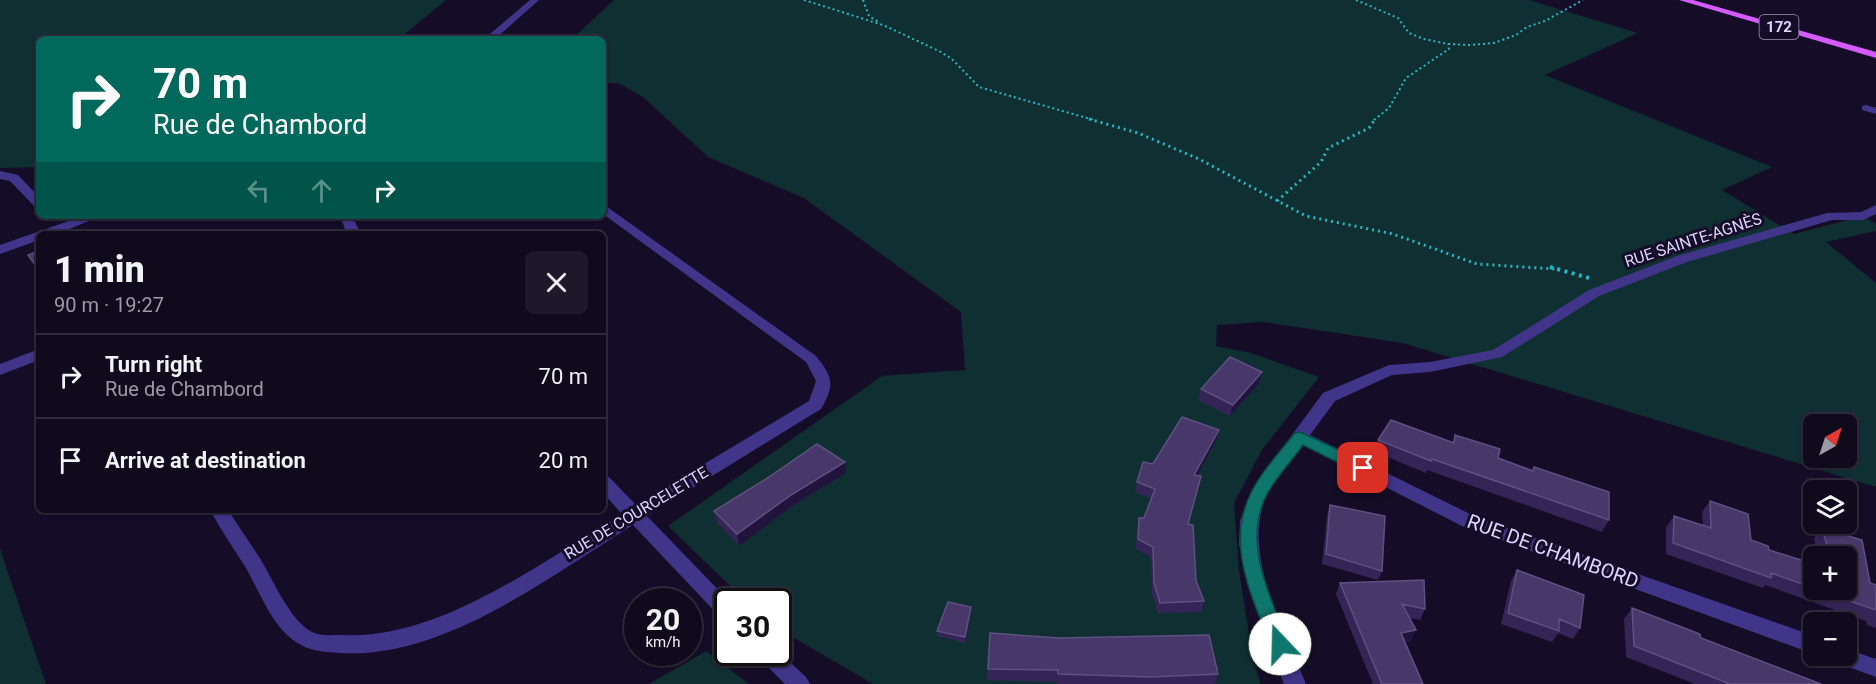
<!DOCTYPE html>
<html lang="en">
<head>
<meta charset="utf-8">
<style>
  :root { --surface:#100a1d; --page:#1e182a; --text:#f1f3f6; --muted:#9c9aa4; --line:#302b3b }
  body { margin:0; font-family:Roboto,sans-serif; background:var(--page); color:var(--text); height:100vh; display:flex; flex-direction:column; font-size:22px; white-space:nowrap }
  * { box-sizing:border-box; margin:0 }
  p { font-size:20px; color:var(--muted) }
  .icon { flex:none; width:33px; height:33px; fill:none; stroke:currentColor; stroke-width:2; stroke-linecap:round; stroke-linejoin:round }
  .map { position:relative; flex:1; overflow:hidden }
  .sheet { position:absolute; left:36px; top:231px; width:570px; height:282px; display:flex; flex-direction:column; background:var(--surface); border-radius:9px; box-shadow:0 2px 4px #0004,0 0 0 2px var(--line) }
  .sheet>* { flex:none }
  .top-card { position:absolute; left:36px; top:36px; width:570px; height:183px; border-radius:9px; box-shadow:0 2px 4px #0004,0 0 0 2px var(--line); background:#00695c; color:#fff; overflow:hidden }
  .needle { width:39px; rotate:39deg }
  .fabs { position:absolute; left:1803px; top:414px; display:grid; gap:12px }
  .fabs a { display:grid; place-items:center; width:54px; height:54px; border-radius:9px; background:var(--surface); box-shadow:0 2px 4px #0004,0 0 0 2px var(--line); font-size:30px }
  .speed { position:absolute; left:624px; top:588px; display:flex; gap:12px; font-size:30px; font-weight:700; text-align:center }
  .speed>* { display:grid; place-content:center; width:78px; height:78px; border-radius:50%; background:var(--surface); box-shadow:0 2px 4px #0004,0 0 0 2px var(--line); line-height:1 }
  .speed small { font-size:15px; font-weight:400 }
  .speed .limit { border:3px solid #111; border-radius:9px; background:#fff; color:#111 }
  .pin { position:absolute; display:grid; place-items:center; width:51px; height:51px; color:#fff; margin:-26px; border-radius:12px; box-shadow:0 3px 9px #0006 }
  .me { position:absolute; width:66px; margin:-33px; rotate:339deg; stroke-linejoin:round; filter:drop-shadow(0 0 4px #0008) }
  .turn { display:flex; align-items:center; gap:21px; height:126px; padding:0 18px; font-size:27px }
  .turn .icon { width:78px; height:78px; stroke-width:2.5 }
  .turn b { display:block; font-size:42px; line-height:51px }
  .lanes { display:flex; align-items:center; height:57px; padding:0 18px; background:#0003; justify-content:center; gap:30px; direction:ltr }
  .lanes .off { opacity:.35 }
  .round { display:grid; place-items:center; flex:none; width:63px; height:63px; border-radius:9px; background:var(--page) }
  .overview { display:flex; align-items:center; justify-content:space-between; height:102px; padding:0 18px }
  h1 { font-size:36px; font-weight:800; line-height:45px }
  ul { padding:0; list-style:none }
  li { display:flex; align-items:center; gap:18px; height:84px; padding:0 18px; border-top:2px solid var(--line) }
  li div { flex:1 }
  li b { display:block; font-size:22px }
  li em { font-style:normal }
  .map>svg:first-child { display:block }
  .green { fill:#102f32; fill-rule:evenodd }
  .lines { fill:none; stroke-linecap:round; stroke-linejoin:round }
  .path-far2 { stroke:#25b9c1; stroke-width:2; stroke-dasharray:2 3; stroke-linecap:butt }
  .path-far1 { stroke:#25b9c1; stroke-width:3; stroke-dasharray:2 4; stroke-linecap:butt }
  .path { stroke:#25b9c1; stroke-width:4; stroke-dasharray:3 4.5; stroke-linecap:butt }
  .street { fill:#41358a; fill-rule:evenodd }
  .primary { fill:#d45bff; fill-rule:evenodd }
  .wall { fill:#352557 }
  .shaded-wall { fill:#20143c }
  .building { fill:#473869; stroke:#5e5080; stroke-width:1.5 }
  .route { fill:#0f766e; stroke:#0a4d48; stroke-width:1.5 }
  .labels { text-anchor:middle; dominant-baseline:central; stroke-width:6; stroke-linejoin:round; paint-order:stroke }
  .shield { fill:#150d27; stroke:#a198be; stroke-width:1.5 }
  .shield-label { font-size:15px; font-weight:bold; fill:#ddd4ff }
  .street-label { font-size:16px; fill:#ddd4ff; stroke:#150d27 }
  .near-street-label { font-size:20px; fill:#ddd4ff; stroke:#150d27 }
</style>
</head>
<body>
<div class="map">
<svg width="1876" height="684" viewBox="0 0 1876 684">
  <rect width="100%" height="100%" fill="#150d27"/>
  <path class="green" d="M 0,0 L 446,0 L 399,39 L 39,39 L 39,167 L 0,168 Z
    M 614,0 L 1529,0 L 1638,33 L 1545,75 L 1772,167 L 1722,190 L 1794,234 L 1863,216 L 1876,224 L 1876,231 L 1826,242 L 1876,283 L 1876,487 L 1403,343 L 1263,322 L 1217,325 L 1216,346 L 1251,353 L 1319,377 L 1262,450 L 1234,503 L 1239,570 L 1253,660 L 1261,684 L 873,684 L 779,629 L 778,602 L 746,601 L 668,526 L 882,376 L 965,370 L 961,312 L 804,198 L 708,157 L 643,97 L 618,83 L 603,83 L 603,39 L 572,39 ZM 1814,424 L 1846,424 L 1846,458 L 1814,458 Z
    M 0,548 L 6,567 L 46,684 L 0,684 Z
    M 706,651 L 749,684 L 649,684 Z"/>
  <g class="lines">
    <path class="path-far2" d="M 804,0 L 883,25 L 939,51 L 952,59 L 979,87 L 1094,120
      M 863,0 L 869,16 L 879,22
      M 1356,0 L 1398,18 L 1409,33 L 1424,39 L 1448,44 L 1470,45 L 1494,43 L 1516,35 L 1527,27 L 1545,21 L 1583,0
      M 1374,120 L 1389,108 L 1406,78 L 1449,49 L 1448,44"/>
    <path class="path-far1" d="M 1089,119 L 1138,133 L 1199,159 L 1306,216 L 1393,234 L 1477,264 L 1555,269
      M 1277,201 L 1321,162 L 1328,148 L 1369,128 L 1375,119"/>
    <path class="path" d="M 1550,267 L 1589,278"/>
    <path class="street" d="M 530,0 L 539,0 L 495,39 L 484,39 Z
      M 1866,105 L 1876,108 L 1876,114 L 1862,110 L 1862,106 Z
      M 0,171 L 18,175 L 39,197 L 39,208 L 35,207 L 10,181 L 0,179 Z
      M 603,204 L 816,356 C 833,377 835,385 821,409 L 647,516 L 730,602 L 728,602 L 728,620 L 721,618 L 633,525 C 550,576 444,659 341,653 C 328,652 313,652 301,645 C 273,630 261,594 246,568 C 234,549 221,530 210,510 L 228,510 C 239,527 250,543 261,560 C 273,580 291,623 314,633 C 322,636 333,635 342,635 C 438,641 543,561 622,514 L 603,493 L 603,476 L 609,477 L 636,505 L 809,401 L 816,381 L 806,362 L 603,214 Z
      M 1876,205 L 1876,214 L 1863,220 L 1832,220 L 1687,262 L 1599,296 L 1502,357 L 1430,372 L 1392,375 L 1335,401 L 1310,435 L 1474,516 L 1814,636 L 1814,654 L 1462,526 L 1303,445 C 1291,462 1273,480 1265,499 C 1243,557 1284,629 1306,684 L 1284,684 L 1247,584 L 1239,544 L 1240,521 L 1252,489 L 1323,393 L 1389,365 L 1430,362 L 1493,350 L 1589,290 L 1677,256 L 1827,213 L 1861,212 Z
      M 83,216 L 101,216 L 57,234 L 39,234 L 39,240 L 0,254 L 0,245 Z
      M 340,216 L 352,216 L 361,234 L 347,234 Z
      M 39,349 L 39,360 L 0,375 L 0,364 Z
      M 1846,649 L 1876,659 L 1876,677 L 1835,662 L 1832,656 L 1846,656 Z
      M 778,651 L 806,677 L 810,684 L 785,684 L 759,658 L 756,652 L 778,652 Z"/>
    <path class="primary" d="M 1679,0 L 1693,0 L 1876,52 L 1876,58 Z"/>
  </g>
  <path class="wall" d="M 1262,372 L 1259,383 L 1230,416 L 1198,400 L 1201,389 Z
    M 1219,430 L 1216,441 L 1197,475 L 1188,524 L 1196,581 L 1204,601 L 1201,612 L 1158,613 L 1152,594 L 1151,557 L 1136,549 L 1137,528 L 1139,518 L 1144,518 L 1152,499 L 1135,492 L 1137,482 L 1153,464 Z
    M 1455,435 L 1498,458 L 1532,471 L 1534,467 L 1609,520 L 1602,532 L 1427,470 L 1426,473 L 1373,451 L 1378,440 L 1452,443 Z
    M 846,473 L 792,506 L 739,546 L 717,523 L 714,511 Z
    M 1710,501 L 1751,540 L 1769,550 L 1814,564 L 1814,590 L 1846,590 L 1846,556 L 1818,556 L 1814,538 L 1822,528 L 1870,583 L 1876,585 L 1876,628 L 1867,625 L 1866,621 L 1765,585 L 1763,588 L 1666,554 L 1666,527 L 1674,516 L 1703,525 L 1702,512 Z
    M 1330,505 L 1382,571 L 1378,580 L 1322,564 L 1327,515 Z
    M 1517,570 L 1580,628 L 1573,639 L 1558,633 L 1552,642 L 1501,624 L 1511,581 Z
    M 1340,583 L 1425,609 L 1420,620 L 1410,618 L 1411,641 L 1405,642 L 1423,684 L 1373,684 L 1336,594 Z
    M 1632,608 L 1701,638 L 1821,684 L 1695,684 L 1626,657 L 1624,619 Z
    M 971,613 L 965,643 L 937,636 L 937,631 Z
    M 990,633 L 1218,674 L 1215,684 L 1057,684 L 1057,682 L 987,680 Z"/>
  <path class="shaded-wall" d="M 1262,372 L 1259,383 L 1230,416 L 1233,405 Z
    M 1219,430 L 1216,441 L 1192,485 L 1194,475 Z
    M 845,462 L 846,473 L 792,506 L 739,546 L 737,534 L 791,495 Z
    M 971,607 L 971,613 L 965,643 L 965,637 Z
    M 1416,630 L 1411,641 L 1396,644 L 1401,633 Z"/>
  <path class="building" d="M 39,251 L 39,270 L 28,255 Z
    M 1230,357 L 1262,372 L 1233,405 L 1201,389 Z
    M 1182,417 L 1219,430 L 1194,475 L 1201,476 L 1188,524 L 1193,525 L 1196,581 L 1204,601 L 1160,603 L 1154,583 L 1153,547 L 1138,539 L 1139,518 L 1144,518 L 1155,489 L 1137,482 L 1143,462 L 1153,464 Z
    M 1391,420 L 1454,443 L 1455,435 L 1500,449 L 1498,458 L 1533,471 L 1534,467 L 1609,492 L 1609,520 L 1432,459 L 1431,461 L 1378,440 Z
    M 817,444 L 845,462 L 791,495 L 737,534 L 714,511 L 769,477 Z
    M 1710,501 L 1748,514 L 1751,540 L 1768,546 L 1769,550 L 1814,564 L 1814,588 L 1771,573 L 1771,578 L 1673,543 L 1674,516 L 1711,528 Z
    M 1330,505 L 1385,516 L 1382,571 L 1326,554 Z
    M 1822,528 L 1862,540 L 1870,583 L 1876,585 L 1876,610 L 1817,590 L 1846,590 L 1846,556 L 1830,556 Z
    M 1517,570 L 1584,595 L 1580,628 L 1559,619 L 1559,631 L 1508,613 Z
    M 1424,580 L 1425,609 L 1402,604 L 1416,630 L 1401,633 L 1423,684 L 1382,684 L 1340,583 Z
    M 948,602 L 971,607 L 965,637 L 937,631 Z
    M 1632,608 L 1700,634 L 1701,638 L 1821,684 L 1730,684 L 1634,646 Z
    M 990,633 L 1059,638 L 1209,635 L 1218,674 L 1151,677 L 1058,674 L 1058,670 L 988,669 Z"/>
  <path class="route" d="M 1300,432 L 1369,464 L 1371,468 L 1369,472 L 1357,472 L 1303,445 C 1291,462 1274,479 1265,498 C 1243,547 1271,598 1289,644 L 1286,650 L 1280,652 L 1273,650 L 1270,644 C 1252,596 1225,544 1251,493 C 1261,472 1280,452 1295,433 Z"/>
  <g class="labels">
    <rect class="shield" x="1759.5" y="15" width="39" height="24" rx="4.5"/>
    <g class="shield-label">
      <text x="1779" y="27">172</text>
    </g>
    <g class="street-label">
      <text transform="translate(1693 240) rotate(-18)">RUE SAINTE-AGNÈS</text>
      <text transform="translate(636 513) rotate(-31)">RUE DE COURCELETTE</text>
    </g>
    <g class="near-street-label">
      <text transform="translate(1553 551) rotate(20)">RUE DE CHAMBORD</text>
    </g>
  </g>
</svg>
<div class="fabs">
<a><svg class="needle" viewBox="-14 -14 28 28"><path d="M0-13l5 13h-10z" fill="#e53935"/><path d="M0 13l5-13h-10z" fill="#9c9aa4"/></svg></a>
<a><svg class="icon" aria-label="layers" viewBox="0 0 24 24"><path d="M12 4l9 5-9 5-9-5zM3 14l9 5 9-5"/></svg></a>
<a>+</a>
<a>−</a>
</div>
<div class="speed"><div>20<small>km/h</small></div><div class="limit">30</div></div>
<div class="pin" style="left:1363px;top:468px;background:#d93025"><svg class="icon" aria-label="arrive" viewBox="0 0 24 24"><path d="M6 21V4h12l-3 4 3 4H6"/></svg></div>
<svg class="me" style="left:1280px;top:644px" viewBox="-20 -20 40 40"><circle r="19" fill="#fff"/><path d="M0-13L10 11 0 6-10 11z" fill="#0f766e"/></svg>
<div class="top-card">
<div class="turn"><svg class="icon" aria-label="right" viewBox="0 0 24 24"><path d="M7 20v-9h11M14 6l5 5-5 5"/></svg><div><b>70 m</b>Rue de Chambord</div></div>
<div class="lanes"><svg class="icon off" aria-label="left" viewBox="0 0 24 24"><path d="M17 20v-9H6M10 6l-5 5 5 5"/></svg><svg class="icon off" aria-label="ahead" viewBox="0 0 24 24"><path d="M12 20V5M6 11l6-6 6 6"/></svg><svg class="icon" aria-label="right" viewBox="0 0 24 24"><path d="M7 20v-9h11M14 6l5 5-5 5"/></svg></div>
</div>
<section class="sheet">
<div class="overview"><div><h1>1 min</h1><p>90 m · 19:27</p></div><a class="round"><svg class="icon" aria-label="close" viewBox="0 0 24 24"><path d="M6 6l12 12M18 6L6 18"/></svg></a></div>
<ul>
<li><svg class="icon" aria-label="right" viewBox="0 0 24 24"><path d="M7 20v-9h11M14 6l5 5-5 5"/></svg><div><b>Turn right</b><p>Rue de Chambord</p></div><em>70 m</em></li>
<li><svg class="icon" aria-label="arrive" viewBox="0 0 24 24"><path d="M6 21V4h12l-3 4 3 4H6"/></svg><div><b>Arrive at destination</b></div><em>20 m</em></li>
</ul>
</section>
</div>
</body>
</html>
